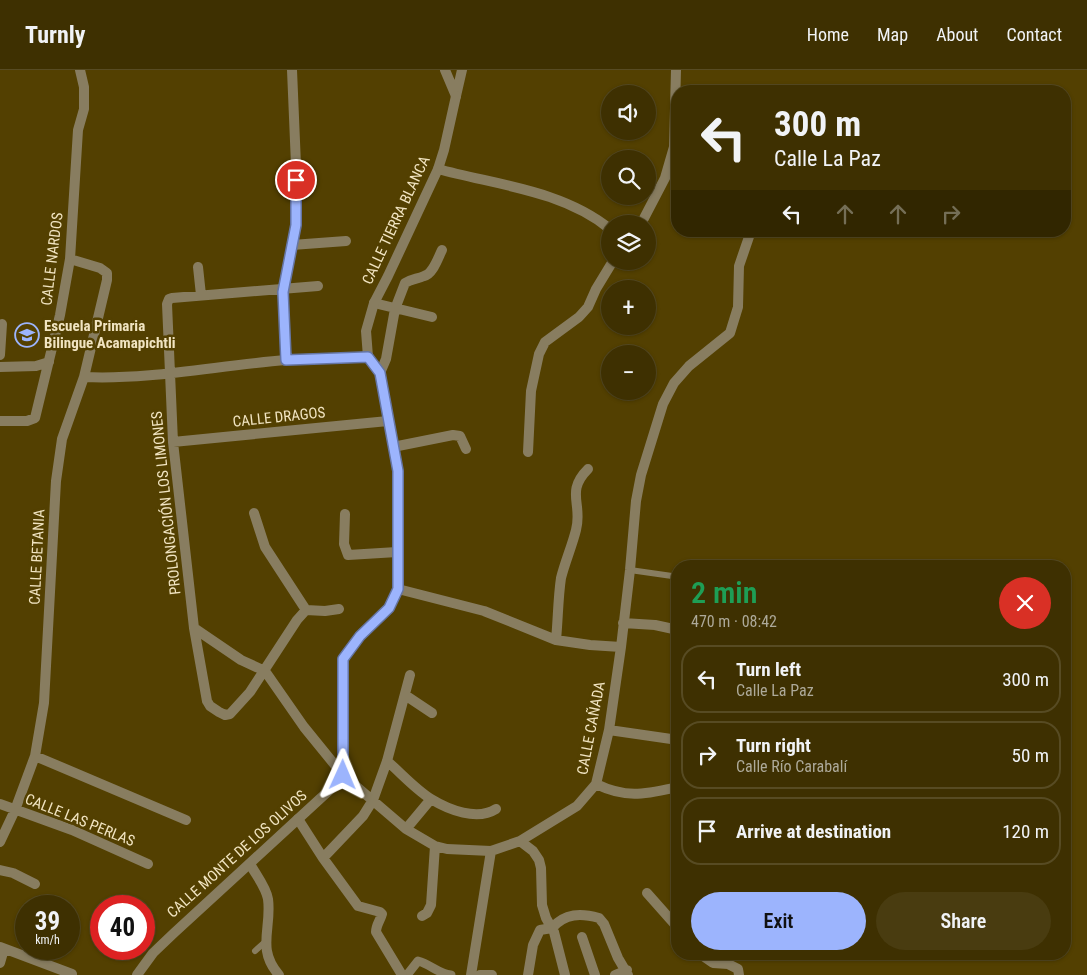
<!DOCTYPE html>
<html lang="en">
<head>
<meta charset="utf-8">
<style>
  :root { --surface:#3e3001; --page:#493c10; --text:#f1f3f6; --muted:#ada999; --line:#574b23; --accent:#9cb4fd }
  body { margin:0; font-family:"Roboto Condensed",sans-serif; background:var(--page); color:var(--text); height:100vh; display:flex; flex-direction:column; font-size:19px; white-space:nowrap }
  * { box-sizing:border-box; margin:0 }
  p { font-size:16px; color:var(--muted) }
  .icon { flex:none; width:28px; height:28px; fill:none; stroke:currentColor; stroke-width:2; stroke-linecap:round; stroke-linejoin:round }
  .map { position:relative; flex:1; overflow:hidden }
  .panel { position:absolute; left:671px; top:490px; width:400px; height:400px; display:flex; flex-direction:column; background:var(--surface); border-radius:20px; box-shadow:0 1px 4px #0004,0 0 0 1px var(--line) }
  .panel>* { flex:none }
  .banner { position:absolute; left:671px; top:15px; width:400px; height:152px; border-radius:20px; box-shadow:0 1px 4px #0004,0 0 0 1px var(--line); background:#3e3001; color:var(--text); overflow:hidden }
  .fabs { position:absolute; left:601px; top:15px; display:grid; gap:10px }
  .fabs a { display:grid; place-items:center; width:55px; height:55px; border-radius:50%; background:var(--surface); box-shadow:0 1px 4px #0004,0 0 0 1px var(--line); font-size:25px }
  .speed { position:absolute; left:15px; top:825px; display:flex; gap:10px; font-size:25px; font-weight:700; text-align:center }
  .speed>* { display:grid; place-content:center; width:65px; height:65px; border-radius:50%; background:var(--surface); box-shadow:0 1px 4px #0004,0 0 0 1px var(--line); line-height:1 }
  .speed small { font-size:12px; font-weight:400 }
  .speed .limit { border:8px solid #d22; background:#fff; color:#111 }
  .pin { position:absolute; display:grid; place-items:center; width:42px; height:42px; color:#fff; margin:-21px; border:2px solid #fff; border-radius:50%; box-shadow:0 1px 5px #0007 }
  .me { position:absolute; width:55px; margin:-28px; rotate:1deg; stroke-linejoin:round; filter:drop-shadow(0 0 4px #0008) }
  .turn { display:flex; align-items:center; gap:18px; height:105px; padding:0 20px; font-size:22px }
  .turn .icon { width:65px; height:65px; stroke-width:2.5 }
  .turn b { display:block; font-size:35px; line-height:42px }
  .lanes { display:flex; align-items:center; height:48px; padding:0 20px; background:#0003; justify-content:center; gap:25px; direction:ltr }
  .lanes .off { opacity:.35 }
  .round { display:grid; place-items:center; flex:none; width:52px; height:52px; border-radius:26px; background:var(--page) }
  .overview { display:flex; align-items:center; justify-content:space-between; height:85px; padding:0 20px }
  h1 { font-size:30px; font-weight:600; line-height:38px; color:#1e9e55 }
  .button { display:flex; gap:10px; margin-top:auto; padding:10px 20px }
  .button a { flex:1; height:58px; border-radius:30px; background:var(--accent); color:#111; font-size:20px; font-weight:600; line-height:58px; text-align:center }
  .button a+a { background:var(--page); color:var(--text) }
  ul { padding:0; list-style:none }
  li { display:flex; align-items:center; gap:15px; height:68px; margin:0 10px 8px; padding:0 10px; border:2px solid var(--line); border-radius:20px }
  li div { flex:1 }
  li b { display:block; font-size:19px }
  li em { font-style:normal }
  header { display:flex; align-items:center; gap:30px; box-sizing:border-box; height:70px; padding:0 25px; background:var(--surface); border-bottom:1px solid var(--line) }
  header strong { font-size:24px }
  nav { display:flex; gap:28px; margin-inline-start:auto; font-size:18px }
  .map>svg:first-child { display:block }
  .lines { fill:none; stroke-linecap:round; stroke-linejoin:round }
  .service { stroke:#887d60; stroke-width:6 }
  .pedestrian { stroke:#887d60; stroke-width:9 }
  .minor { stroke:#887d60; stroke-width:10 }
  .tertiary { stroke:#887d60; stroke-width:10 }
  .route-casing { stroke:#6575a4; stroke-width:12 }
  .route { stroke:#9cb4fd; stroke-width:9 }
  .labels { text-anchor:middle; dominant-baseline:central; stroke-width:5; stroke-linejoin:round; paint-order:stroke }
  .street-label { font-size:15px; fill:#f1e4c1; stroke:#534001 }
  .poi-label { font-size:15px; font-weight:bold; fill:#f1e4c1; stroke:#534001; text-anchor:start }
</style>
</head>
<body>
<header>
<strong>Turnly</strong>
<nav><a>Home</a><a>Map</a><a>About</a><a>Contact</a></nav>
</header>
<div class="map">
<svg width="1087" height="905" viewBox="0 0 1087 905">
  <rect width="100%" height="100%" fill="#534001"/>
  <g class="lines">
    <path class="service" d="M 630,500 L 672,506
      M 255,881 L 265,872"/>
    <path class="pedestrian" d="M 407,905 L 418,891 C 430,894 439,904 451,905"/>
    <path class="minor" d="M 445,0 L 456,26
      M 456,26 L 462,0
      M 438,99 C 496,115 562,120 610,159
      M 641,154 L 665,108 L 674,77 L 676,0
      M 292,175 L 346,171
      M 198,197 L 201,225
      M 318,216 L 172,228 L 169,229 L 167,234 L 173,372 L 194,558 L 207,631 L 210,636 L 219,642 L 225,645 L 230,644 L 250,622 L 297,550 L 306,540 L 325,541 L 339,539
      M 374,233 L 432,247
      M 0,285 L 2,254
      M 286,290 L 283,223 L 296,155 L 296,95 L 292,0
      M 0,297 L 36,296 L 49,292
      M 380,303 L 386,289 L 395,239 L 405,213 C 412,209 417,209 424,206 C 433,204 438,188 442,180
      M 84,307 C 153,310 219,295 287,290 C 314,288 341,288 368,287
      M 0,351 L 27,351 L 35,348 L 60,245 L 70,189 L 78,60 L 84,39 L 84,17 L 80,0
      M 173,372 L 388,351
      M 393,377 L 453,365 L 460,366 L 466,379
      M 528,382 L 531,321 L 539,284 L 545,272 L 579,247 L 588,237 L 596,219 L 613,191
      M 254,443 L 265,477 L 306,540
      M 345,444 L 344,474 L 348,485 L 397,482
      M 398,519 L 484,541 L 556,570 L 590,575 L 621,577
      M 623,553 L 655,555 L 678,560
      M 194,558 L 241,590 L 265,601 L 304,657 L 343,705 L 406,759 L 435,776 L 447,779 L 491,781 L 520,771 L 577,736 L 596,714 L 609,660 L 621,577 L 630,500 L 636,431 L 641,405 L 663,334 L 674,313 L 689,296 L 730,263 L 738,237 L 739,196 L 751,161
      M 556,570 C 558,550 558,528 561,508 C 565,492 572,476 576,460 C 583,434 565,422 588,399
      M 405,625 L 432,643
      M 609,660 L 678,670
      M 35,686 L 186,750
      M 387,691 C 401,703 415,719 431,729 C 449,740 477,751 496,739
      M 596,714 C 627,729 645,724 678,717
      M 0,734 L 72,760 L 148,794
      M 298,749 L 323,788 L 358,836 L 380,842 L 382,844 C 380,851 376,855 376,862 L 402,905
      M 406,759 L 431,729
      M 520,771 L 533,781 L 539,790 L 541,798 L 542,835 L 546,848 L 554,862 L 565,905
      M 0,772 L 15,740 L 35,686 L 44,633 L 56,411 L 62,369 L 84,307 L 107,210 L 107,203 L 100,198 L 70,189
      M 323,788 L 363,746 L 373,730 L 387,691 L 410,605
      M 250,794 C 256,805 266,817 268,829 C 272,858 256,879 279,905
      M 0,800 L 13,803 L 35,814
      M 647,823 L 678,858
      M 422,846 L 427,843 L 431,835 L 435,776
      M 552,858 C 565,843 581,843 599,848 L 604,854 L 618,888 L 628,905
      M 582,867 L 595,905
      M 0,877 L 72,904
      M 700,884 L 713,893 L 728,894 L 738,899 L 739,905
      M 0,893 L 4,879
      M 471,905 L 491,781
      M 480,905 L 492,905
      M 528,905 L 533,875 L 540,860 L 552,858
      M 615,905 L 627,900"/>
    <path class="tertiary" d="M 137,905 L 153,883 L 174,863 L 298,749 L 335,715 L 343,705 L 343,589 L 360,566 L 389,538 L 398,519 L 398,401 L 380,303 L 368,287 L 366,261 L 374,233 L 388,206 L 438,99 L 444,80 L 456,26"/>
  </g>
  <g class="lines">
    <g class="route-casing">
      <path id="route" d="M 296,110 L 296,155 L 283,222 L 286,290 L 368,287 L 380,303 L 398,401 L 398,519 L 389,538 L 360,566 L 343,589 L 343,705"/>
    </g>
    <use href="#route" class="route"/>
  </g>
  <defs>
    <g id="school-ring" transform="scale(1.25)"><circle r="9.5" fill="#534001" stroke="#9cb4fd" stroke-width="1.5"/><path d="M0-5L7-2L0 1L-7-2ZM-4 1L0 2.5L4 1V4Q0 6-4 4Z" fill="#9cb4fd"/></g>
  </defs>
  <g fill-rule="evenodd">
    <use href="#school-ring" x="27" y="265"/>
  </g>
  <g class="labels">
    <g class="street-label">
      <text transform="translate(396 150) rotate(-65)">CALLE TIERRA BLANCA</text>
      <text transform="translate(52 189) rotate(-83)">CALLE NARDOS</text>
      <text transform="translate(279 347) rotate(-6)">CALLE DRAGOS</text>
      <text transform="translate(166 433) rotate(-96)">PROLONGACIÓN LOS LIMONES</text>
      <text transform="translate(37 487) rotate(-87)">CALLE BETANIA</text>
      <text transform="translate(591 658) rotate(-79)">CALLE CAÑADA</text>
      <text transform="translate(80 750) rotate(22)">CALLE LAS PERLAS</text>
      <text transform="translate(237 784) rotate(-42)">CALLE MONTE DE LOS OLIVOS</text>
    </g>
    <g class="poi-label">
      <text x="44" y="256">Escuela Primaria<tspan x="44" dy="17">Bilingue Acamapichtli</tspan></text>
    </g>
  </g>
</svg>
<div class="fabs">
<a><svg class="icon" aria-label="sound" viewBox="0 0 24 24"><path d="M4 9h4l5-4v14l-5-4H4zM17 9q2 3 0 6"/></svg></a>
<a><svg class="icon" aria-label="search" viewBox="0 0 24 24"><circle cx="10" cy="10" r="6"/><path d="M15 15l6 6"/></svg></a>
<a><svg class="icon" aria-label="layers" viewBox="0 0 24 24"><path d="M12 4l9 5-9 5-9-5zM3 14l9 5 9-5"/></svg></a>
<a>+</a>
<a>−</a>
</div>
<div class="speed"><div>39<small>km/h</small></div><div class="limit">40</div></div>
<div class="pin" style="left:296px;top:110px;background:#d93025"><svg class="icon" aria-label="arrive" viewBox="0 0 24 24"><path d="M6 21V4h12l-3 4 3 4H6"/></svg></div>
<svg class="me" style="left:343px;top:705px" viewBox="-20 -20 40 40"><path d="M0-17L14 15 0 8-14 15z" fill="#9cb4fd" stroke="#fff" stroke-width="4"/></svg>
<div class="banner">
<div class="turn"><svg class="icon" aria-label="left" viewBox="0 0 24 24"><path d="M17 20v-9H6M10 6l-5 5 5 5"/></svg><div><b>300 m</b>Calle La Paz</div></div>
<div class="lanes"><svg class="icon" aria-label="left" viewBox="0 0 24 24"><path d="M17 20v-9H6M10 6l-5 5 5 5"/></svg><svg class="icon off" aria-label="ahead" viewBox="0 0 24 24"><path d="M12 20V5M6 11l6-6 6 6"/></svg><svg class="icon off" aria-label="ahead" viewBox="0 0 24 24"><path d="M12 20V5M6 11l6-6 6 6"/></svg><svg class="icon off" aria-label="right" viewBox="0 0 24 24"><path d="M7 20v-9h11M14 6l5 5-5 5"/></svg></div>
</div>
<section class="panel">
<div class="overview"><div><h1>2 min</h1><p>470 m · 08:42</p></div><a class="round" style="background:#d93025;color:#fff"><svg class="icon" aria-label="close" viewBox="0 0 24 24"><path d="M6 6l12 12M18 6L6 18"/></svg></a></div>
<ul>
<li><svg class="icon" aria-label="left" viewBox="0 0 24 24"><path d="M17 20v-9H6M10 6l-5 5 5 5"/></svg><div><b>Turn left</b><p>Calle La Paz</p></div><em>300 m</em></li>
<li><svg class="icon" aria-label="right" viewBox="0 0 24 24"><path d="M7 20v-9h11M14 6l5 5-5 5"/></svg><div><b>Turn right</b><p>Calle Río Carabalí</p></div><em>50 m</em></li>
<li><svg class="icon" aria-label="arrive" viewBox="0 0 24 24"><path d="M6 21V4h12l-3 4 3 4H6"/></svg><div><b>Arrive at destination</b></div><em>120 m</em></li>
</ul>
<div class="button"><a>Exit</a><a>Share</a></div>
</section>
</div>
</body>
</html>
